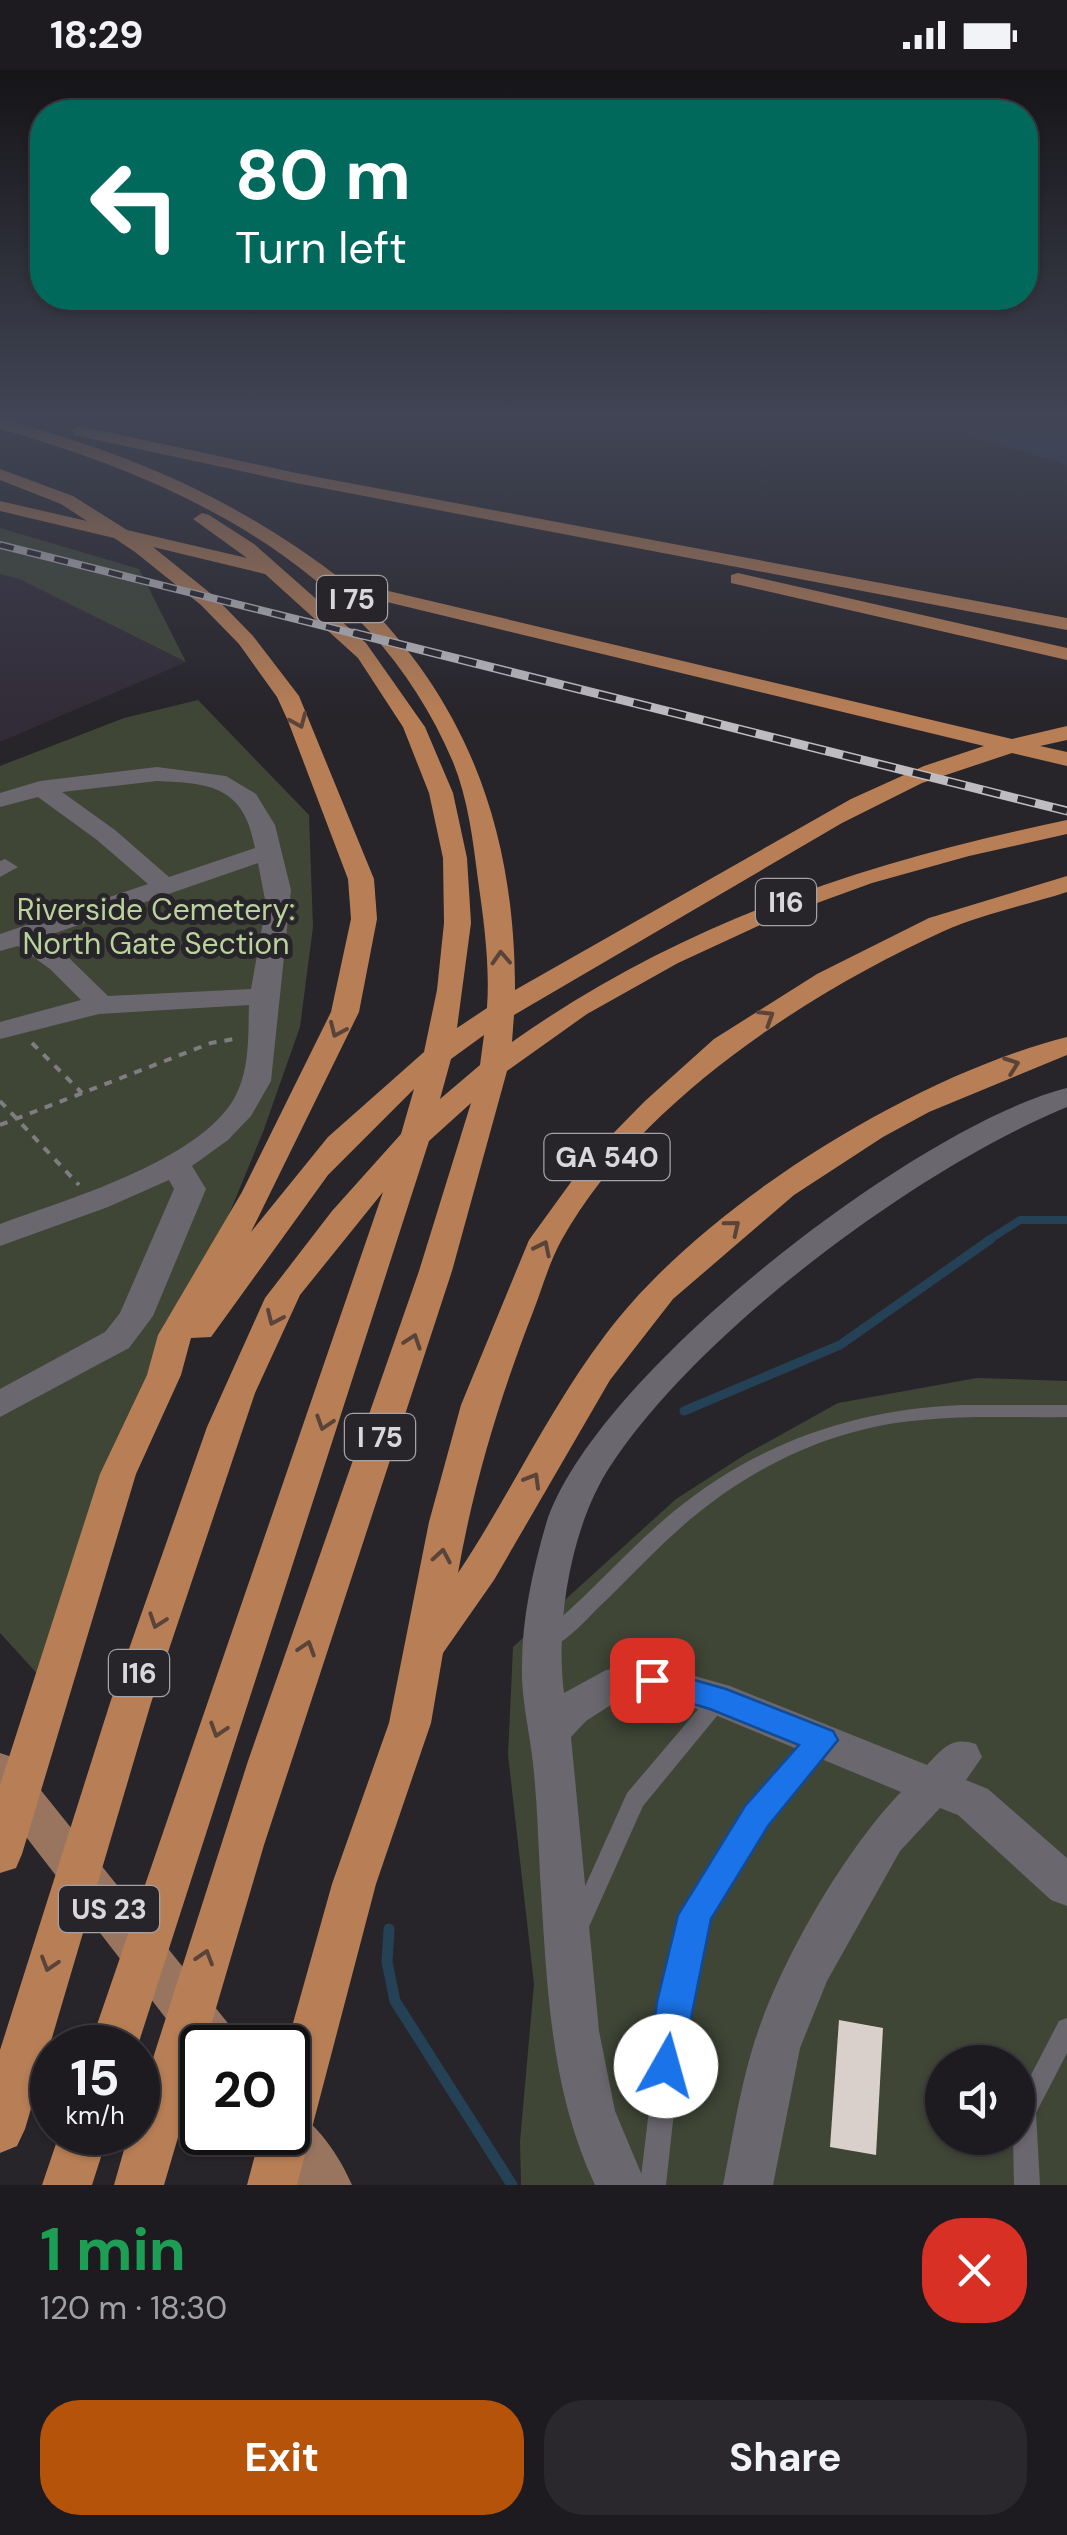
<!DOCTYPE html>
<html lang="en">
<head>
<meta charset="utf-8">
<style>
  :root { --surface:#1d1b20; --page:#2a282d; --text:#f1f3f6; --muted:#a0a1a5; --line:#3b393e; --accent:#b45309 }
  body { margin:0; font-family:"DM Sans",sans-serif; background:var(--page); color:var(--text); height:100vh; display:flex; flex-direction:column; font-size:38px; white-space:nowrap }
  * { box-sizing:border-box; margin:0 }
  p { font-size:32px; color:var(--muted) }
  .icon { flex:none; width:55px; height:55px; fill:none; stroke:currentColor; stroke-width:2; stroke-linecap:round; stroke-linejoin:round }
  .map { position:relative; height:2115px; overflow:hidden }
  .sheet { display:flex; flex-direction:column; background:var(--surface); flex:1 }
  .sheet>* { flex:none }
  .guide { position:absolute; left:30px; top:30px; width:1008px; height:210px; border-radius:40px; box-shadow:0 2px 8px #0004,0 0 0 2px var(--line); background:#00695c; color:#fff; overflow:hidden }
  .fabs { position:absolute; left:925px; top:1975px; display:grid; gap:20px }
  .fabs a { display:grid; place-items:center; width:110px; height:110px; border-radius:50%; background:var(--surface); box-shadow:0 2px 8px #0004,0 0 0 2px var(--line); font-size:50px }
  .speed { position:absolute; left:30px; top:1955px; display:flex; gap:20px; font-size:50px; font-weight:700; text-align:center }
  .speed>* { display:grid; place-content:center; width:130px; height:130px; border-radius:50%; background:var(--surface); box-shadow:0 2px 8px #0004,0 0 0 2px var(--line); line-height:1 }
  .speed small { font-size:25px; font-weight:400 }
  .speed .limit { border:5px solid #111; border-radius:15px; background:#fff; color:#111 }
  .pin { position:absolute; display:grid; place-items:center; width:85px; height:85px; color:#fff; margin:-42px; border-radius:20px; box-shadow:0 5px 15px #0006 }
  .me { position:absolute; width:110px; margin:-55px; rotate:7deg; stroke-linejoin:round; filter:drop-shadow(0 0 8px #0008) }
  .turn { display:flex; align-items:center; gap:35px; height:210px; padding:0 40px; font-size:45px }
  .turn .icon { width:130px; height:130px; stroke-width:2.5 }
  .turn b { display:block; font-size:70px; line-height:85px }
  .round { display:grid; place-items:center; flex:none; width:105px; height:105px; border-radius:40px; background:var(--page) }
  .head { display:flex; align-items:center; justify-content:space-between; height:170px; padding:0 40px }
  h1 { font-size:60px; font-weight:700; line-height:75px; color:#1e9e55 }
  .primary-button { display:flex; gap:20px; margin-top:auto; padding:20px 40px }
  .primary-button a { flex:1; height:115px; border-radius:40px; background:var(--accent); color:#fff; font-size:40px; font-weight:700; line-height:115px; text-align:center }
  .primary-button a+a { background:var(--page); color:var(--text) }
  .status { display:flex; justify-content:space-between; align-items:center; height:70px; padding:0 50px; background:var(--surface); direction:ltr }
  .status svg { height:28px; fill:currentColor }
  .map>svg:first-child { display:block }
  .built { fill:#322c38 }
  .green { fill:#3f4636; fill-rule:evenodd }
  .water { fill:#254155 }
  .lines { fill:none; stroke-linecap:round; stroke-linejoin:round }
  .stream-far2 { stroke:#254155; stroke-width:8 }
  .stream-far1 { stroke:#254155; stroke-width:9 }
  .stream { stroke:#254155; stroke-width:11 }
  .building { fill:#dad0cb }
  .path { stroke:#7f7c82; stroke-width:4; stroke-dasharray:8 8; stroke-linecap:butt }
  .lane { fill:#6b676f; fill-rule:evenodd }
  .street { fill:#6b676f; fill-rule:evenodd }
  .primary { fill:#997560; fill-rule:evenodd }
  .highway { fill:#b87f56; fill-rule:evenodd }
  .rail-far1-casing { stroke:#bebcc1; stroke-width:8 }
  .rail-casing { stroke:#bebcc1; stroke-width:9 }
  .rail-far1 { stroke:#27242a; stroke-width:5; stroke-dasharray:14; stroke-linecap:butt }
  .rail { stroke:#27242a; stroke-width:6; stroke-dasharray:18; stroke-linecap:butt }
  .oneway { stroke:#5a4439 }
  .route { fill:#1a73e8; stroke:#114b97; stroke-width:2.5 }
  .labels { text-anchor:middle; dominant-baseline:central; stroke-width:10; stroke-linejoin:round; paint-order:stroke }
  .shield { fill:#27242a; stroke:#a4a1a7; stroke-width:2.5 }
  .shield-label { font-size:28px; font-weight:bold; fill:#d9d7dc }
  .park-label { font-size:30px; fill:#bad29b; stroke:#27242a }
</style>
</head>
<body>
<div class="status"><b>18:29</b><svg viewBox="0 0 49 12"><path d="M0 12V9h3v3zM5 12V6h3v6zM10 12V3h3v9zM15 12V0h3v12zM26 1h20v11H26zM47 4h2v5h-2z"/></svg></div>
<div class="map">
<svg width="1067" height="2115" viewBox="0 0 1067 2115">
  <rect width="100%" height="100%" fill="#27242a"/>
  <path class="built" d="M 0,504 L 19,509 L 186,592 L 0,672 Z"/>
  <path class="green" d="M 0,458 L 139,499 L 186,592 L 19,509 L 0,504 Z
    M 198,630 L 309,745 L 313,857 L 300,957 L 263,1062 L 139,1362 L 43,1610 L 0,1563 L 0,696 L 124,648 Z
    M 977,1308 L 1067,1311 L 1067,2115 L 521,2115 L 520,2071 L 534,1914 L 508,1685 L 513,1577 L 676,1429 L 746,1384 L 838,1333 ZM 942,1992 L 1018,1992 L 1018,2068 L 942,2068 Z"/>
  <path class="water" d="M 890,349 L 1067,349 L 1067,395 L 963,363 Z"/>
  <g class="lines">
    <path class="stream-far2" d="M 987,1171 L 1020,1150 L 1067,1150"/>
    <path class="stream-far1" d="M 684,1341 L 840,1275 L 991,1169"/>
    <path class="stream" d="M 389,1859 L 387,1892 L 395,1931 L 512,2115"/>
  </g>
  <path class="building" d="M 839,1950 L 883,1958 L 876,2085 L 830,2077 Z"/>
  <g class="lines">
    <path class="path" d="M 32,973 L 82,1023
      M 0,1031 L 79,1115
      M 0,1055 L 211,973 L 234,969"/>
    <path class="lane" d="M 961,1335 L 1067,1335 L 1067,1347 C 1019,1348 970,1345 922,1350 C 845,1356 772,1387 711,1433 C 670,1463 636,1502 599,1537 C 586,1550 570,1568 553,1577 C 546,1581 546,1580 539,1578 L 536,1572 L 539,1566 C 587,1528 626,1481 673,1442 C 755,1374 855,1339 961,1335 Z
      M 719,1621 L 726,1623 L 729,1629 L 726,1635 L 643,1736 L 588,1859 L 580,1862 L 572,1859 L 569,1852 L 627,1723 L 712,1623 Z
      M 822,1661 L 829,1664 L 832,1670 L 829,1676 L 764,1753 L 706,1848 L 686,1932 L 666,2115 L 640,2115 L 662,1932 L 684,1845 L 748,1739 L 815,1664 Z
      M 1067,1948 L 1067,1983 L 1036,2043 L 1040,2115 L 1014,2115 L 1013,2068 L 1018,2068 L 1018,2030 L 1059,1951 Z"/>
    <path class="street" d="M 157,697 L 226,706 L 256,724 L 275,755 L 291,820 L 271,1011 L 251,1046 L 228,1070 L 192,1096 L 206,1119 L 153,1246 L 129,1278 L 0,1347 L 0,1319 L 105,1262 L 120,1243 L 174,1119 L 169,1110 L 108,1137 L 0,1176 L 0,1154 C 65,1130 200,1091 235,1027 C 250,999 248,966 249,935 L 99,944 L 0,969 L 0,952 L 81,930 L 50,899 L 18,876 L 0,881 L 0,864 L 148,814 L 97,770 L 38,727 L 0,737 L 0,723 L 40,711 ZM 157,711 C 212,713 244,717 255,778 L 169,807 L 115,760 L 62,722 ZM 258,793 L 266,835 L 251,919 L 108,926 L 68,887 L 41,868 Z
      M 5,789 L 18,797 L 0,807 L 0,791 Z
      M 1067,1018 L 1067,1037 C 917,1099 701,1259 611,1395 C 571,1455 555,1552 564,1623 L 606,1600 L 652,1594 L 730,1616 L 927,1695 C 943,1678 952,1666 976,1674 L 982,1687 L 966,1710 L 988,1719 L 1067,1788 L 1067,1836 L 1051,1830 L 958,1745 L 940,1738 L 900,1781 L 827,1911 L 800,1978 L 773,2115 L 723,2115 C 732,2070 739,2023 752,1980 C 776,1898 843,1782 901,1722 L 708,1642 L 652,1626 L 617,1631 L 586,1651 L 571,1667 L 599,1961 L 615,2041 L 646,2115 L 595,2115 C 549,2017 547,1912 540,1805 C 538,1765 537,1725 532,1685 C 528,1655 521,1625 522,1595 C 522,1548 533,1499 546,1454 C 593,1305 918,1055 1067,1018 Z"/>
    <path class="primary" d="M 0,1683 L 15,1688 L 235,1962 L 242,1978 L 202,1978 L 201,1994 L 0,1733 Z
      M 288,2038 C 316,2050 340,2087 352,2115 L 296,2115 L 269,2079 L 262,2062 L 288,2062 Z"/>
    <path class="highway" d="M 0,349 C 126,381 239,430 342,510 L 1012,669 L 1067,656 L 1067,670 L 1040,676 L 1067,682 L 1067,696 L 1012,683 L 922,713 L 842,753 L 514,945 L 512,972 C 683,851 864,793 1067,750 L 1067,764 L 969,786 L 872,813 L 773,849 L 678,893 L 587,944 L 507,1001 L 452,1201 L 264,1775 L 164,2115 L 114,2115 L 129,2062 L 138,2062 L 138,2035 L 248,1691 L 419,1201 L 471,1033 L 429,1071 L 137,1978 L 89,1978 L 383,1122 L 300,1225 L 255,1323 L 151,1633 L 25,2059 L 17,2076 L 0,2083 L 0,1980 L 110,1633 L 207,1357 L 265,1228 L 332,1141 L 401,1064 L 414,1019 L 328,1105 L 211,1267 L 191,1268 L 181,1305 L 136,1404 L 22,1784 L 16,1798 L 0,1803 L 0,1715 L 100,1404 L 147,1305 L 158,1265 L 242,1122 L 331,942 L 351,849 L 348,809 L 288,651 L 277,627 L 239,574 L 201,535 L 135,482 L 114,468 L 0,441 L 0,431 L 87,451 L 61,434 L 0,410 L 0,399 L 73,426 L 127,460 L 247,488 L 193,449 L 202,443 L 209,445 L 254,474 L 366,573 L 425,657 L 453,723 L 467,788 L 471,853 L 457,958 L 487,938 C 490,895 484,852 478,810 C 473,770 468,729 453,692 C 374,503 186,411 0,359 ZM 153,477 L 265,504 L 358,588 L 403,657 L 429,723 L 443,788 L 444,853 L 437,920 L 424,982 L 328,1067 L 251,1162 L 359,942 L 377,849 L 374,809 L 299,626 L 253,566 L 215,527 ZM 358,525 L 984,676 L 924,696 L 851,729 L 515,920 C 515,764 470,635 358,525 ZM 484,965 L 480,995 L 440,1029 L 451,989 Z
      M 80,356 L 296,403 L 1067,548 L 1067,560 L 296,413 L 74,365 L 72,361 Z
      M 738,503 L 1067,578 L 1067,590 L 731,513 L 731,505 Z
      M 1067,806 L 1067,822 C 1027,835 982,844 944,861 C 805,924 637,1034 561,1171 C 549,1193 542,1219 533,1242 C 500,1327 474,1412 458,1503 C 510,1425 549,1339 606,1264 C 702,1136 912,1006 1067,967 L 1067,985 L 929,1042 L 883,1067 L 794,1125 L 673,1229 L 610,1310 L 494,1510 L 443,1583 L 431,1653 L 376,1814 L 297,2115 L 247,2115 L 261,2062 L 288,2062 L 286,1978 L 332,1814 L 389,1653 L 429,1452 L 461,1335 L 529,1170 L 587,1090 L 645,1031 L 714,969 L 817,904 L 929,848 Z
      M 60,2062 L 109,2062 L 92,2115 L 42,2115 Z"/>
    <g class="rail-far1-casing">
      <path id="rail-far1" d="M 0,475 L 364,566"/>
    </g>
    <g class="rail-casing">
      <path id="rail" d="M 354,563 L 1067,741"/>
    </g>
    <use href="#rail-far1" class="rail-far1"/>
    <use href="#rail" class="rail"/>
  </g>
  <defs><path id="oneway-chevron" d="M-2-3.5L2.5 0L-2 3.5" fill="none" stroke-width="1.6" stroke-linecap="round" stroke-linejoin="round" transform="scale(2.5)"/></defs>
  <g class="oneway">
    <use href="#oneway-chevron" transform="translate(299 651) rotate(67)"/>
    <use href="#oneway-chevron" transform="translate(501 888) rotate(-93)"/>
    <use href="#oneway-chevron" transform="translate(767 947) rotate(-32)"/>
    <use href="#oneway-chevron" transform="translate(337 960) rotate(114)"/>
    <use href="#oneway-chevron" transform="translate(1012 995) rotate(-20)"/>
    <use href="#oneway-chevron" transform="translate(733 1157) rotate(-39)"/>
    <use href="#oneway-chevron" transform="translate(543 1178) rotate(-64)"/>
    <use href="#oneway-chevron" transform="translate(274 1248) rotate(114)"/>
    <use href="#oneway-chevron" transform="translate(413 1271) rotate(-71)"/>
    <use href="#oneway-chevron" transform="translate(324 1353) rotate(108)"/>
    <use href="#oneway-chevron" transform="translate(533 1410) rotate(-60)"/>
    <use href="#oneway-chevron" transform="translate(442 1486) rotate(-80)"/>
    <use href="#oneway-chevron" transform="translate(157 1551) rotate(109)"/>
    <use href="#oneway-chevron" transform="translate(307 1578) rotate(-72)"/>
    <use href="#oneway-chevron" transform="translate(218 1660) rotate(108)"/>
    <use href="#oneway-chevron" transform="translate(205 1887) rotate(-73)"/>
    <use href="#oneway-chevron" transform="translate(49 1894) rotate(107)"/>
  </g>
  <linearGradient id="sky" x2="0" y2="1"><stop stop-color="#151417"/><stop offset="0.54" stop-color="#414555"/><stop offset="1" stop-color="#414555" stop-opacity="0"/></linearGradient>
  <rect width="1067" height="645" fill="url(#sky)"/>
  <path class="route" d="M 652,1598 L 726,1619 L 833,1661 L 838,1670 L 768,1756 L 711,1849 L 679,2008 L 666,2013 L 653,2008 L 648,1996 L 657,1932 L 678,1845 L 745,1736 L 799,1675 L 710,1639 L 642,1619 L 637,1610 L 642,1601 Z"/>
  <g class="labels">
    <g class="shield">
      <rect x="317" y="506" width="70" height="46" rx="8"/>
      <rect x="756" y="809" width="60" height="46" rx="8"/>
      <rect x="544.5" y="1064" width="125" height="46" rx="8"/>
      <rect x="345" y="1344" width="70" height="46" rx="8"/>
      <rect x="109" y="1580" width="60" height="46" rx="8"/>
      <rect x="59" y="1816" width="100" height="46" rx="8"/>
    </g>
    <g class="shield-label">
      <text x="352" y="529">I 75</text>
      <text x="786" y="832">I16</text>
      <text x="607" y="1087">GA 540</text>
      <text x="380" y="1367">I 75</text>
      <text x="139" y="1603">I16</text>
      <text x="109" y="1839">US 23</text>
    </g>
    <g class="park-label">
      <text x="156" y="839">Riverside Cemetery:<tspan x="156" dy="34">North Gate Section</tspan></text>
    </g>
  </g>
</svg>
<div class="fabs">
<a><svg class="icon" aria-label="sound" viewBox="0 0 24 24"><path d="M4 9h4l5-4v14l-5-4H4zM17 9q2 3 0 6"/></svg></a>
</div>
<div class="speed"><div>15<small>km/h</small></div><div class="limit">20</div></div>
<div class="pin" style="left:652px;top:1610px;background:#d93025"><svg class="icon" aria-label="arrive" viewBox="0 0 24 24"><path d="M6 21V4h12l-3 4 3 4H6"/></svg></div>
<svg class="me" style="left:666px;top:1996px" viewBox="-20 -20 40 40"><circle r="19" fill="#fff"/><path d="M0-13L10 11 0 6-10 11z" fill="#1a73e8"/></svg>
<div class="guide">
<div class="turn"><svg class="icon" aria-label="left" viewBox="0 0 24 24"><path d="M17 20v-9H6M10 6l-5 5 5 5"/></svg><div><b>80 m</b>Turn left</div></div>
</div>
</div>
<section class="sheet">
<div class="head"><div><h1>1 min</h1><p>120 m · 18:30</p></div><a class="round" style="background:#d93025;color:#fff"><svg class="icon" aria-label="close" viewBox="0 0 24 24"><path d="M6 6l12 12M18 6L6 18"/></svg></a></div>
<div class="primary-button"><a>Exit</a><a>Share</a></div>
</section>
</body>
</html>
